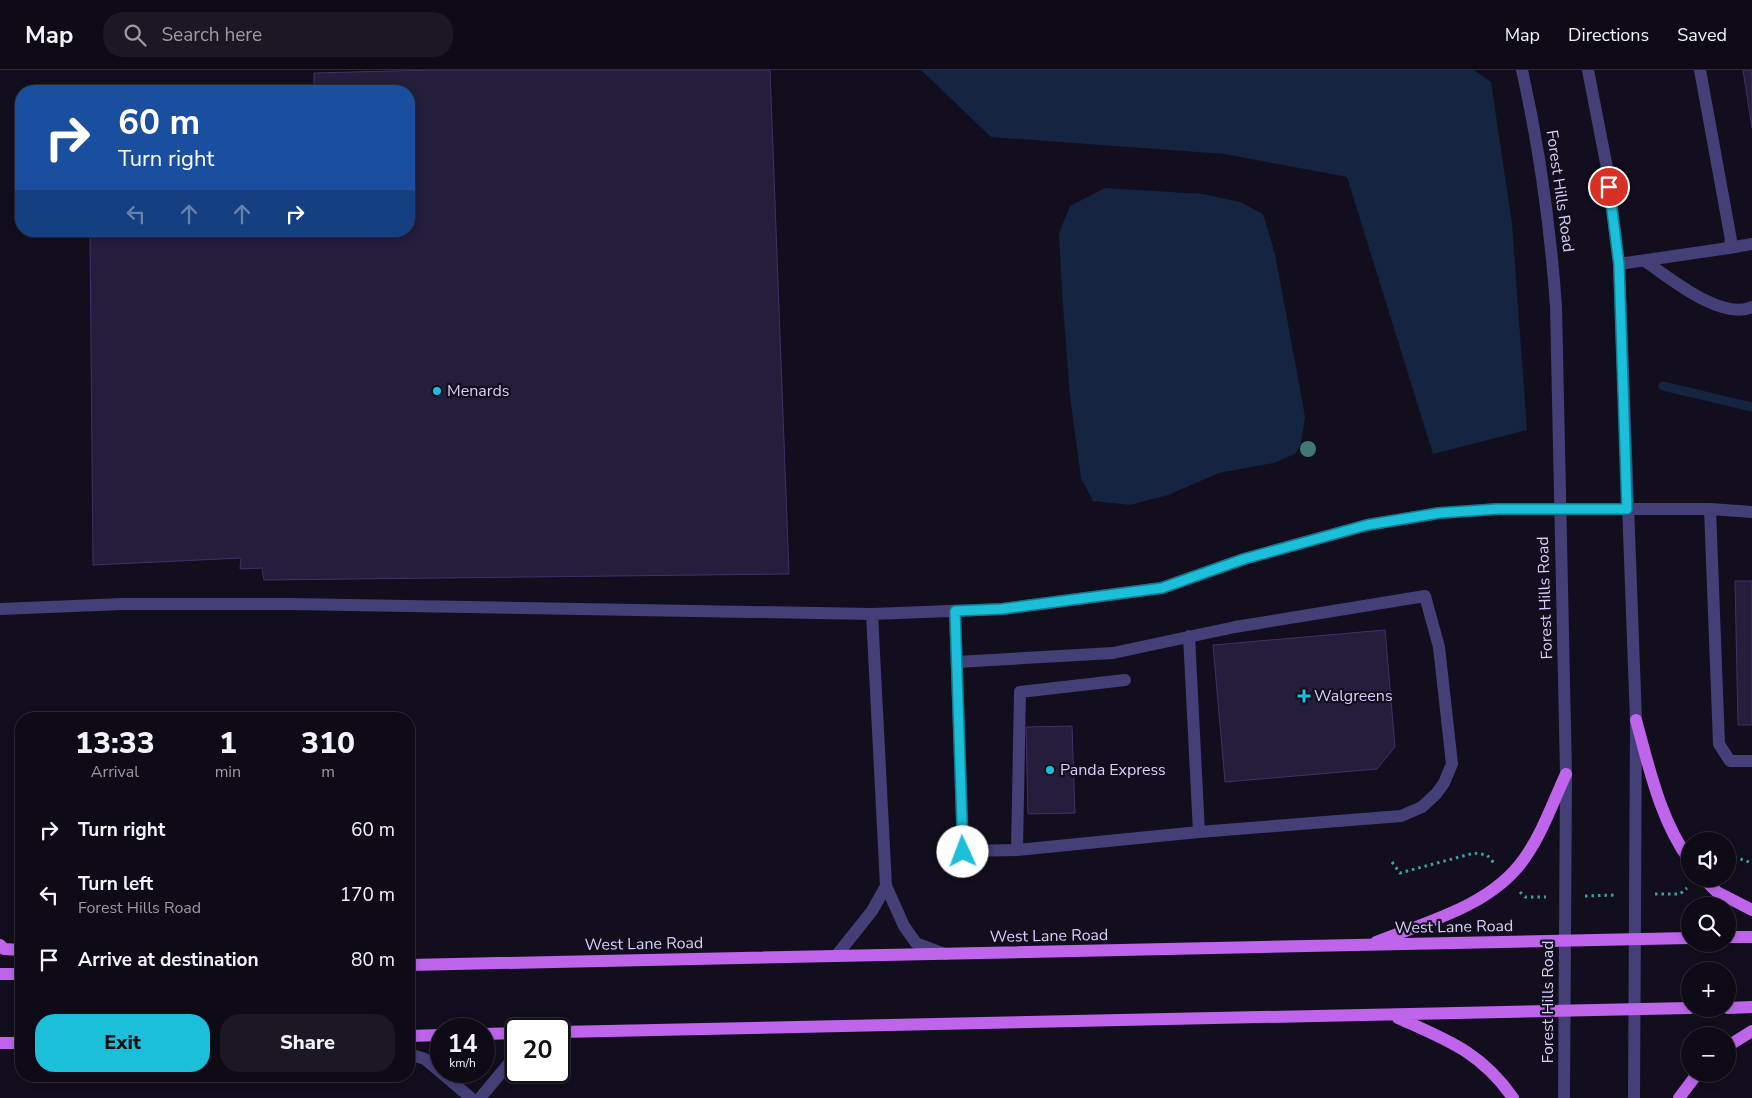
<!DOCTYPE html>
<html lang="en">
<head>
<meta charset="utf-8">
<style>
  :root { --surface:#0e0a16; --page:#1c1823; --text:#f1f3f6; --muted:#9b9aa1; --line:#2e2b35; --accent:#1bbfda }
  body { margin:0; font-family:"Nunito Sans",sans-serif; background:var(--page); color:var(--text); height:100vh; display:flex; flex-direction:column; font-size:19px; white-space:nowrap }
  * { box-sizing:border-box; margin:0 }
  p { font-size:16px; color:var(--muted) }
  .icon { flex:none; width:28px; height:28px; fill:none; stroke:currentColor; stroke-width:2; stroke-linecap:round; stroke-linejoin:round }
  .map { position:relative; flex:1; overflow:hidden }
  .sheet { position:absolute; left:15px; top:642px; width:400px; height:370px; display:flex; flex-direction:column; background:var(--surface); border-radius:20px; box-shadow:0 2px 8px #0003,0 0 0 1px var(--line) }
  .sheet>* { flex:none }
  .guide { position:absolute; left:15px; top:15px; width:400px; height:152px; border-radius:20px; box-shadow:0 2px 8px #0003,0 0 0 1px var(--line); background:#1a4fa0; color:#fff; overflow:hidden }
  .tools { position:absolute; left:1681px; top:762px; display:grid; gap:10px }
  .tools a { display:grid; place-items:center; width:55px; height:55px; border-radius:50%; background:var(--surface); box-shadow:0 2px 8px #0003,0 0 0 1px var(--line); font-size:25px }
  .speed { position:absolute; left:430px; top:948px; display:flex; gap:10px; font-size:25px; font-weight:700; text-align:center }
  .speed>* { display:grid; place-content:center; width:65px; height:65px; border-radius:50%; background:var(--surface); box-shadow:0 2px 8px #0003,0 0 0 1px var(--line); line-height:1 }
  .speed small { font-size:12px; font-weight:400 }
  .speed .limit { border:2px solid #111; border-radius:8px; background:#fff; color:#111 }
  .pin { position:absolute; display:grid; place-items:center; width:42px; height:42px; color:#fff; margin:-21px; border:2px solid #fff; border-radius:50%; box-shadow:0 1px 5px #0007 }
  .me { position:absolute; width:55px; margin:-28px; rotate:358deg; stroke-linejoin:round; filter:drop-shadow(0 0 4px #0008) }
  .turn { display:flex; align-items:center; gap:18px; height:105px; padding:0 20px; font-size:22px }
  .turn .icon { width:65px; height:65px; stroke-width:2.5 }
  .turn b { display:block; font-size:35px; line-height:42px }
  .lanes { display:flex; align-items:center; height:48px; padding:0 20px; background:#0003; justify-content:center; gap:25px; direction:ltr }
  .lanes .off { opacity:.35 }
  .eta { display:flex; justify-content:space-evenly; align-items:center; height:85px; text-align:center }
  .eta b { font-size:30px; font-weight:800; line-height:35px }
  .primary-button { display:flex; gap:10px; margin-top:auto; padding:10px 20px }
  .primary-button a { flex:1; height:58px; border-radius:20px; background:var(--accent); color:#111; font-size:20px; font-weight:800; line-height:58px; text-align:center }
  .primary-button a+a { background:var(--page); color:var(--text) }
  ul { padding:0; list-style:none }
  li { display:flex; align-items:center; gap:15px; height:65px; padding:0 20px }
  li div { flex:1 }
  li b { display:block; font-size:19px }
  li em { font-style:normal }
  header { display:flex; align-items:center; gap:30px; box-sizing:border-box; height:70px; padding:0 25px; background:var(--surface); border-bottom:1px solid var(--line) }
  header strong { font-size:24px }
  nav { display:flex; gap:28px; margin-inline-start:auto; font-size:18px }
  .search { width:350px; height:45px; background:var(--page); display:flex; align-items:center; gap:12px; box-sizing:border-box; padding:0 18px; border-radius:20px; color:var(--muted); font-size:19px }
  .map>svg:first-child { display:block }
  .water { fill:#142441 }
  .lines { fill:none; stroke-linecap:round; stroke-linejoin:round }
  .stream { stroke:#142441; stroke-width:9 }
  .building { fill:#251d3c; stroke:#3e3265 }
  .path { stroke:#3ca2a0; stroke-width:3; stroke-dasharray:2.5 4; stroke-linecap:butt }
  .service { stroke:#443f77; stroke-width:12 }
  .tertiary { stroke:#443f77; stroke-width:12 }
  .primary { stroke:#bf65ec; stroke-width:12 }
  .tree { fill:#407873 }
  .route-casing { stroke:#127c8e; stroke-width:12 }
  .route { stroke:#1bbfda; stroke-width:9 }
  .poi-dot { fill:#1bbfda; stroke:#120e1d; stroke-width:2 }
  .labels { text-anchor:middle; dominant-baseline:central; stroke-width:4.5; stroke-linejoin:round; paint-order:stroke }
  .street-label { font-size:16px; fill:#d7d0f9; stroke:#120e1d }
  .poi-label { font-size:16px; fill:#d7d0f9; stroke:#120e1d; text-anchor:start }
</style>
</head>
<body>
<header>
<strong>Map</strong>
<div class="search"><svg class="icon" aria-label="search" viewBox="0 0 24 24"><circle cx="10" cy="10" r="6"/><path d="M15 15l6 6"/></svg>Search here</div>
<nav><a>Map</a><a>Directions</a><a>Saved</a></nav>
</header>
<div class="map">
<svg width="1752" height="1028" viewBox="0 0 1752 1028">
  <rect width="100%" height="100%" fill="#120e1d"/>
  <path class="water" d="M 921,0 L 1474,0 L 1491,12 L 1512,154 L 1527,360 L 1433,384 L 1347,107 L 1224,84 L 991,67 Z
    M 1105,118 L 1203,124 L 1240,132 L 1263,144 L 1275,184 L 1298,308 L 1305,347 L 1301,374 L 1295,384 L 1274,393 L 1219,403 L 1168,425 L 1130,435 L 1093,431 L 1081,408 L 1070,326 L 1062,222 L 1059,163 L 1070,136 Z"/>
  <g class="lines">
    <path class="stream" d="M 1663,316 L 1752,337"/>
  </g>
  <path class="building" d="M 432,0 L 770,0 L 789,504 L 264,510 L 262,498 L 240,499 L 241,488 L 93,495 L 90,161 L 409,161 L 409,21 L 314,21 L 314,3 Z
    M 1743,0 L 1752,0 L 1752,58 Z
    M 1735,511 L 1752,511 L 1752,655 L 1738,655 Z
    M 1385,560 L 1395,677 L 1377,699 L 1225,712 L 1213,575 Z
    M 1072,656 L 1075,743 L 1028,744 L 1026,657 Z"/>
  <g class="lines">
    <path class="path" d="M 1728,787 L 1732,786 L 1752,793
      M 1392,792 L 1400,803 L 1474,783 L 1487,785 L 1494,793
      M 1520,822 L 1525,827 L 1546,827
      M 1655,824 L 1680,824 L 1687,818
      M 1585,826 L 1616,825"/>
    <path class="service" d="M 1729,178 L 1752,174
      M 1645,191 C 1670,208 1721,251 1752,237
      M 1619,194 L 1729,178 L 1731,170 L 1700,0
      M 1710,439 L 1719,674 L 1730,691 L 1752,691
      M 0,539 L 122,534 L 291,534 L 872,544 L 1002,539 L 1161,518 L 1244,489 L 1367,455 L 1439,443 L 1498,439 L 1710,439 L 1752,442
      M 955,541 L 963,781 L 1017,780 L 1199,762 L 1401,746 L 1422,737 L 1436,724 L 1444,713 L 1452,694 L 1439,577 L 1425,526 L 1235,557 L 1113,583 L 957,592
      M 872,544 L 886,816 L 904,856 L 916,873 L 945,884
      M 1189,566 L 1199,762
      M 1017,780 L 1020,622 L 1125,610
      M 836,886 L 872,841 L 886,816
      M 409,984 L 425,989 L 471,1028
      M 480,1028 L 516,985"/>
    <path class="tertiary" d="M 1522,0 C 1540,80 1550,154 1556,236 L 1566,704 L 1564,1028
      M 1588,0 L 1607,98 L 1619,194 L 1636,650 L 1634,1028"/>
    <path class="primary" d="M 1636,650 C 1649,697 1660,750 1690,791
      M 1704,809 L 1717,822 L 1752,840
      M 1728,867 L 1752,867
      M 1376,872 C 1426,852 1491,836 1524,789 C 1542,764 1553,732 1566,704
      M 0,875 L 4,879 L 21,880
      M 409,895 L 1690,868
      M 0,904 L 21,904
      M 1728,938 L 1752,937
      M 1398,948 C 1447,970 1481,982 1513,1028
      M 559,962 L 1690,938
      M 484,964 L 516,963
      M 409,966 L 441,965
      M 0,973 L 21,973
      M 1728,976 L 1752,961
      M 1679,1028 L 1697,1004"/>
  </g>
  <circle class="tree" cx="1308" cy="379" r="8"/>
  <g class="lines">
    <g class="route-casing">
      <path id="route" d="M 963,782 L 955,541 L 1002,539 L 1162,518 L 1244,489 L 1367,455 L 1439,443 L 1498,439 L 1627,439 L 1619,194 L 1609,117"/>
    </g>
    <use href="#route" class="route"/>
  </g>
  <g class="poi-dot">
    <circle cx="437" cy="321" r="5"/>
    <path d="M1301.5 618.5h5v5h5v5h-5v5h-5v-5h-5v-5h5z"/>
    <circle cx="1050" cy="700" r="5"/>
  </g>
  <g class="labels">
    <g class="street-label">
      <text transform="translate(1560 121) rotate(82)">Forest Hills Road</text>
      <text transform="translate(1545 528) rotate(-92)">Forest Hills Road</text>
      <text transform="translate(1454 857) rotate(-1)">West Lane Road</text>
      <text transform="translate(1049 866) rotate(-1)">West Lane Road</text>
      <text transform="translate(644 874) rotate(-1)">West Lane Road</text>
      <text transform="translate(1548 932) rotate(-90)">Forest Hills Road</text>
    </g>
    <g class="poi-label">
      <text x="447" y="321">Menards</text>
      <text x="1314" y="626">Walgreens</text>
      <text x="1060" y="700">Panda Express</text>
    </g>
  </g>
</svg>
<div class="tools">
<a><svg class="icon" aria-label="sound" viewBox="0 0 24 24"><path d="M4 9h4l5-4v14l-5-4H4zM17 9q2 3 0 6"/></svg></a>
<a><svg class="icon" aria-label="search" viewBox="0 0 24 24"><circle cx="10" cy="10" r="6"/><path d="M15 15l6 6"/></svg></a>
<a>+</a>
<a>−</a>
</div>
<div class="speed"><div>14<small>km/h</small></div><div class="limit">20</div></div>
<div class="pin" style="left:1609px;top:117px;background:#d93025"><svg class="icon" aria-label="arrive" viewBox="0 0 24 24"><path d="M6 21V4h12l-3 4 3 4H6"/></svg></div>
<svg class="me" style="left:963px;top:782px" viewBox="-20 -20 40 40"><circle r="19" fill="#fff"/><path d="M0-13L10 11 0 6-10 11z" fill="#1bbfda"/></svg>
<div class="guide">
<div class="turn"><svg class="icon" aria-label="right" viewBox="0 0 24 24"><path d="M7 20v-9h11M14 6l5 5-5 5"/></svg><div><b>60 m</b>Turn right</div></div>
<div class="lanes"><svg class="icon off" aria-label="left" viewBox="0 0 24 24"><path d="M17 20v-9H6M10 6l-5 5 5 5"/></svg><svg class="icon off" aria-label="ahead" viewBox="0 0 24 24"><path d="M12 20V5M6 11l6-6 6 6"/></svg><svg class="icon off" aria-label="ahead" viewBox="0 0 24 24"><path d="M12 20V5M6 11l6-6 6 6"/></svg><svg class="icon" aria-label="right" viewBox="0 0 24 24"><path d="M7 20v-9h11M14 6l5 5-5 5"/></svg></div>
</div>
<section class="sheet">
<div class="eta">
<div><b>13:33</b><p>Arrival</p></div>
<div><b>1</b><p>min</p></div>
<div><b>310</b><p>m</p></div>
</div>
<ul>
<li><svg class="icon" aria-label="right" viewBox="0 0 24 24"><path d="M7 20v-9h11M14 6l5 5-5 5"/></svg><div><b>Turn right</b></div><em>60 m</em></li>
<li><svg class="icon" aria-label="left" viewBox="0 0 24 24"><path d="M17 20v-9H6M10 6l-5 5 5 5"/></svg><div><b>Turn left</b><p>Forest Hills Road</p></div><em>170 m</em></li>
<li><svg class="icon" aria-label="arrive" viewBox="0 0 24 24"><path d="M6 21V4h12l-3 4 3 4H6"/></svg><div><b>Arrive at destination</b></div><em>80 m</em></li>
</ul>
<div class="primary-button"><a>Exit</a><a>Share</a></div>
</section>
</div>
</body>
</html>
